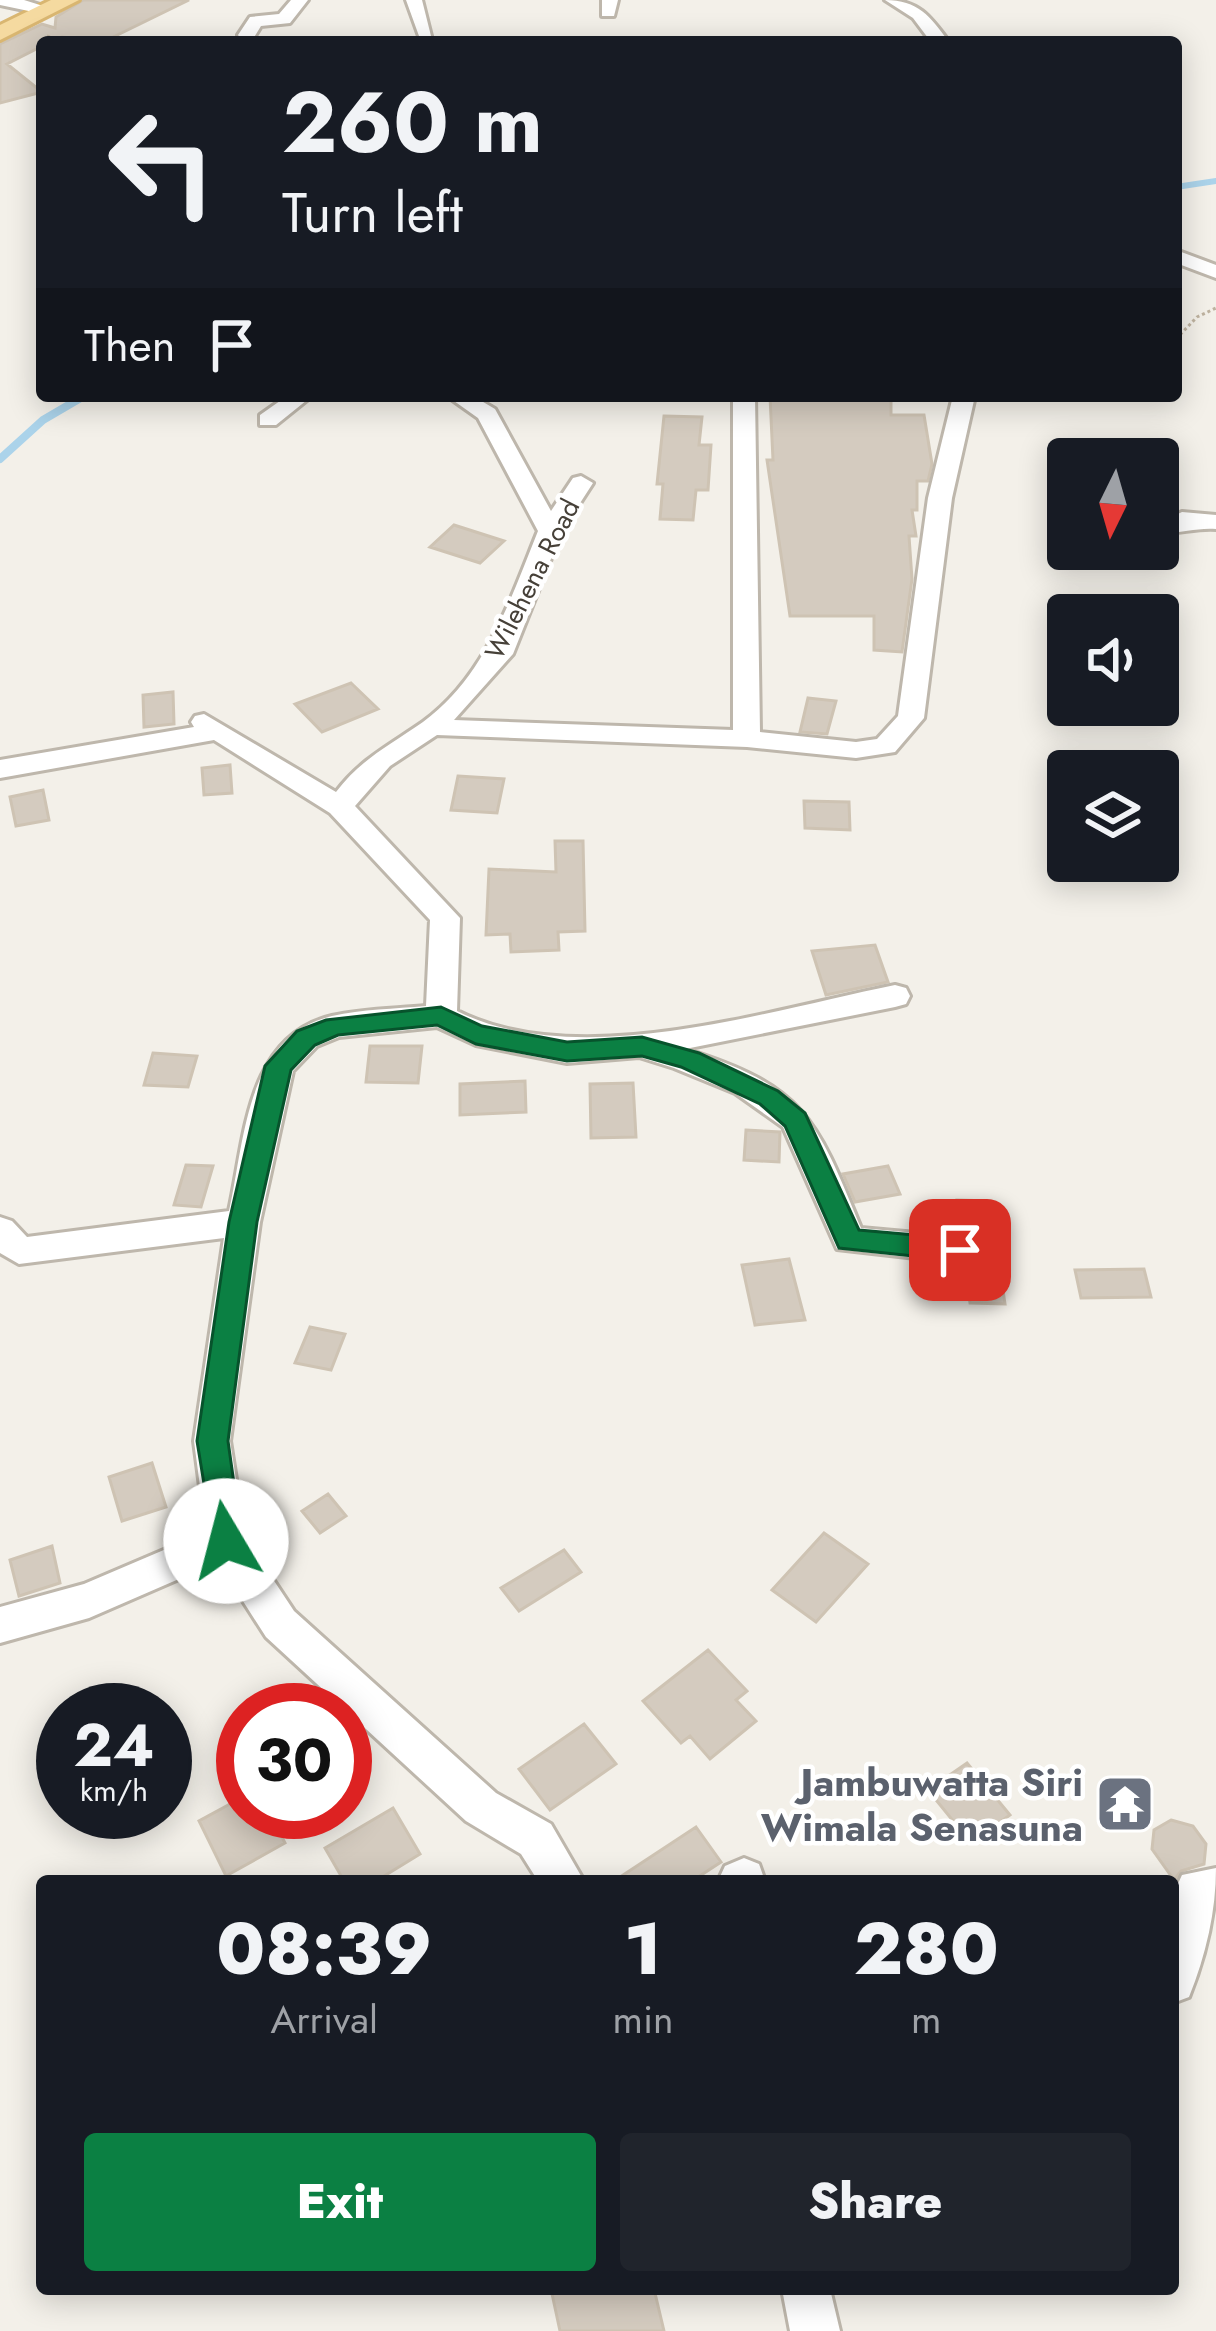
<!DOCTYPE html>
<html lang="en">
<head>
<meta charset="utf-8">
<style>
  :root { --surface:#171b24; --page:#20242c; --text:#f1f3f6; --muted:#9ea1a6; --accent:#0b8043 }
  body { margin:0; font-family:Jost,sans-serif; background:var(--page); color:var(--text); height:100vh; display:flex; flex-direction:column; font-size:45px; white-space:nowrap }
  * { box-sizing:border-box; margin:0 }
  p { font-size:39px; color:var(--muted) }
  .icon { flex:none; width:66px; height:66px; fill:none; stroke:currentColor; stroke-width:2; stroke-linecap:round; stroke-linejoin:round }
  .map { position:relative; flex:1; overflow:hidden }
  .panel { position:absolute; left:36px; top:1875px; width:1143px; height:420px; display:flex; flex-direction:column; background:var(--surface); border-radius:12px; box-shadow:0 6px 30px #0003 }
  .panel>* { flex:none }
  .hud { position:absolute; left:36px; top:36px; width:1146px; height:366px; border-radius:12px; box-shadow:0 6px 30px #0003; background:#171b24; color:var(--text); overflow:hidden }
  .needle { width:78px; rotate:185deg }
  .controls { position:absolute; left:1047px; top:438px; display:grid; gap:24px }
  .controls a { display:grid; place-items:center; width:132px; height:132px; border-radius:12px; background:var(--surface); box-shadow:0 6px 30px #0003; font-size:60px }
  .speed { position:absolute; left:36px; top:1683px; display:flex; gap:24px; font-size:60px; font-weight:700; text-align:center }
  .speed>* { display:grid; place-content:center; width:156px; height:156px; border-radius:50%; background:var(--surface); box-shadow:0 6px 30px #0003; line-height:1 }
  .speed small { font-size:30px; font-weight:400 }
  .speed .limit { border:18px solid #d22; background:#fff; color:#111 }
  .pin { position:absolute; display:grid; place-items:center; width:102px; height:102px; color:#fff; margin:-51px; border-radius:24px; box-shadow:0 6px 18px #0006 }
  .me { position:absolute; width:132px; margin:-66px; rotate:352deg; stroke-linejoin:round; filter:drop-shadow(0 0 9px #0008) }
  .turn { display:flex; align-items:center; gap:42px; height:252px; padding:0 48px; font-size:54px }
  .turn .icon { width:156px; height:156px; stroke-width:2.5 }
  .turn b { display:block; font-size:84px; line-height:102px }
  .then { display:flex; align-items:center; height:114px; padding:0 48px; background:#0003; gap:24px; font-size:45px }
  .eta { display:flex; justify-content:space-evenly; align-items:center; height:204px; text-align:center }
  .eta b { font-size:72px; font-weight:800; line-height:84px }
  .primary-button { display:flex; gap:24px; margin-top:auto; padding:24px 48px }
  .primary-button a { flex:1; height:138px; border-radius:12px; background:var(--accent); color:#fff; font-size:48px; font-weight:800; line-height:138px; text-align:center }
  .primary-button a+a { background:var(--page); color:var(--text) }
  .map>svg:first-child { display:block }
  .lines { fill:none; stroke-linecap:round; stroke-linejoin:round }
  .stream-far1 { stroke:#abd3ea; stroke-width:6 }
  .stream { stroke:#abd3ea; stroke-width:8 }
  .building { fill:#d4cbbf; stroke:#cec3b3; stroke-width:3 }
  .minor-casing { stroke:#beb7ac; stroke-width:6 }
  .major-casing { stroke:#d9b671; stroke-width:6 }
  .path { stroke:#beb29f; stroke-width:3; stroke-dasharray:3 3; stroke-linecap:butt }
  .minor { fill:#fff; fill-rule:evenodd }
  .major { fill:#f5daa0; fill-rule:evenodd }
  .route { fill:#0b8043; stroke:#07532c; stroke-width:3 }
  .labels { text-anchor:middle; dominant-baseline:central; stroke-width:9; stroke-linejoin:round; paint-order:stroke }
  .far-street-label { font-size:27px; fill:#464038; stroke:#fff }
  .near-worship-label { font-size:39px; font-weight:bold; fill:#5b616d; stroke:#fff; text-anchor:end }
</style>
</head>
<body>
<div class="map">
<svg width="1216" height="2331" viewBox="0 0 1216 2331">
  <rect width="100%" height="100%" fill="#f3f0e9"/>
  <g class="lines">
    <path class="stream-far1" d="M 1176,187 L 1216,181"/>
    <path class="stream" d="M 0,459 L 43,420 L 84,396"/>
  </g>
  <path class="building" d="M 83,0 L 189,0 L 103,42 L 62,37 L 42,42 L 42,46 L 7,64 L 42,92 L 0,103 L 0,44 L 42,24 L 55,28 L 56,17 Z
    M 770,396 L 891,400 L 891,415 L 924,415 L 932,464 L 928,481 L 917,481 L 917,510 L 912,510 L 916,536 L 909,536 L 912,579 L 902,652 L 874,650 L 874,616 L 790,616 L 767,460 L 773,460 Z
    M 664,416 L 702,417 L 699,445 L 711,445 L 708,490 L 696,490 L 693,520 L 660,519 L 663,484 L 657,484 Z
    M 454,525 L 504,541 L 480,563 L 430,547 Z
    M 351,683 L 378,709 L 322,732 L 295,704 Z
    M 173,692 L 174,724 L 144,727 L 143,695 Z
    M 808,698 L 836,701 L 827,734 L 800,732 Z
    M 230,765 L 232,793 L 204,795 L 202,768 Z
    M 458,776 L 504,779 L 497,813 L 451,810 Z
    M 43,790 L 49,820 L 16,826 L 10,797 Z
    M 804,801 L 849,802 L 850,830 L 805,828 Z
    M 555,841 L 583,841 L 585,931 L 558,932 L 559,950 L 511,952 L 510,934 L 486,935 L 489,869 L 556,872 Z
    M 875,945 L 888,982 L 826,995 L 812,951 Z
    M 370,1046 L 422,1046 L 418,1083 L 366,1082 Z
    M 153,1053 L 197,1056 L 188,1087 L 144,1085 Z
    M 525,1081 L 526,1112 L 460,1115 L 460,1084 Z
    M 633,1083 L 636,1137 L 591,1138 L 590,1084 Z
    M 746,1130 L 780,1132 L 779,1162 L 744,1160 Z
    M 186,1165 L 213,1166 L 201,1207 L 174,1205 Z
    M 888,1166 L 900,1194 L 855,1202 L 843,1174 Z
    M 957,1200 L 990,1201 L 1005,1304 L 970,1303 L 965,1266 L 976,1261 L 981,1248 L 973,1237 L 961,1233 Z
    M 789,1259 L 805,1320 L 755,1325 L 742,1265 Z
    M 1144,1269 L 1151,1297 L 1081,1298 L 1075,1270 Z
    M 310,1327 L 345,1334 L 331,1370 L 295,1363 Z
    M 152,1463 L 166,1507 L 122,1521 L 109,1477 Z
    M 328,1494 L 346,1516 L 320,1533 L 302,1511 Z
    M 824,1533 L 868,1564 L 816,1622 L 772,1590 Z
    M 52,1546 L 60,1583 L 19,1596 L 10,1560 Z
    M 564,1550 L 581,1572 L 519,1611 L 501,1588 Z
    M 708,1650 L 747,1691 L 736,1700 L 756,1721 L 710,1759 L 690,1736 L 681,1743 L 643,1701 Z
    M 584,1724 L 616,1764 L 550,1810 L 519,1769 Z
    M 967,1763 L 1010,1815 L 971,1843 L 928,1790 Z
    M 243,1797 L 243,1812 L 269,1812 L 285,1843 L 226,1876 L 199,1821 Z
    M 393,1808 L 420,1854 L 376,1881 L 344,1881 L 325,1848 Z
    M 1171,1820 L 1193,1826 L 1206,1844 L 1204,1864 L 1181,1871 L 1174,1880 L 1152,1849 L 1154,1830 Z
    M 696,1827 L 721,1862 L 692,1881 L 614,1881 Z
    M 551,2289 L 654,2289 L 664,2331 L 560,2331 Z"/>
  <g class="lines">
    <g class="minor-casing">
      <path id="minor" d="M 0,0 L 24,0 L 56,10 L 48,15 L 0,5 Z
        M 291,0 L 308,0 L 290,23 L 261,26 L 253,39 L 241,39 L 238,35 L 250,17 L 279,14 Z
        M 406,0 L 422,0 L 431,36 L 419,36 Z
        M 602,0 L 618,0 L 614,16 L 602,16 Z
        M 885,0 C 918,0 930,16 949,42 L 931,42 L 913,18 Z
        M 1176,250 L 1216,265 L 1216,278 L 1176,263 Z
        M 287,396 L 312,396 L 276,425 L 260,425 L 260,415 Z
        M 447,396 L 473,396 L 495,409 L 551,511 L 573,478 L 581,476 L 593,483 L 562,531 L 513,654 L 454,720 L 733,730 L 733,396 L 755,396 L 760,732 L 856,742 L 877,739 L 898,716 L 928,498 L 953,396 L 975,396 L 952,498 L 924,718 L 895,752 L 856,758 L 747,747 L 437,735 L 390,766 L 355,806 L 460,918 L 457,1011 C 578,1072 766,1011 895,985 L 906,988 L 910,996 L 906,1004 L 895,1007 L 685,1049 C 804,1086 816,1118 861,1228 L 960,1237 L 972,1241 L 977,1250 L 972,1259 L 960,1263 L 837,1249 L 783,1127 L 735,1093 L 674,1068 L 639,1057 L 567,1063 L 476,1045 L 437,1027 L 339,1037 L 317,1046 L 293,1071 L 260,1222 L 230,1441 L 245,1537 L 294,1611 L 496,1793 L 551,1824 L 584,1881 L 538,1881 L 521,1854 L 466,1821 L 266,1637 L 218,1562 L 89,1618 L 0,1643 L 0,1607 L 84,1584 L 206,1532 L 194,1441 L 224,1238 L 19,1264 L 0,1253 L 0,1217 L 12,1221 L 27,1237 L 229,1211 C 245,1139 246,1036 332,1016 C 362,1009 395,1009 426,1006 L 430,920 L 330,813 L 214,740 L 0,778 L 0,760 L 194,727 L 191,722 L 195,716 L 204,714 L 336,792 C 361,759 390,745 423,722 C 486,676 510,600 538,531 L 478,418 Z
        M 1182,512 L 1216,515 L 1216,529 C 1197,527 1174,535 1161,532 L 1161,522 Z
        M 744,1858 L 759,1864 L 765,1881 L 718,1881 L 725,1866 Z
        M 1216,1868 C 1216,1911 1206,1955 1189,1997 L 1173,2003 L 1175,1890 L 1182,1875 Z
        M 782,2289 L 830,2289 L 840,2331 L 790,2331 Z"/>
    </g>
    <g class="major-casing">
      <path id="major" d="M 51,0 L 79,0 L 0,40 L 0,25 Z"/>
    </g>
    <path class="path" d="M 47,36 L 67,42
      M 1176,339 L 1197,317 L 1216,308"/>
    <use href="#minor" class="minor"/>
    <use href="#major" class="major"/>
  </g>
  <path class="route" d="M 441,1007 L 482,1026 L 567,1042 L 642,1037 L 699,1053 L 778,1091 L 805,1113 L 859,1230 L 960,1239 L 970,1243 L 974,1250 L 970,1258 L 960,1261 L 839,1248 L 785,1126 L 760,1104 L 681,1067 L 642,1056 L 567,1061 L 476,1044 L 437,1025 L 338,1035 L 315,1045 L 291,1070 L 257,1222 L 228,1441 L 242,1541 L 238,1551 L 226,1555 L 215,1551 L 197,1441 L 229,1222 L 265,1066 L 297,1031 L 326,1020 Z"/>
  <defs>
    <g id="temple-square" transform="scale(3)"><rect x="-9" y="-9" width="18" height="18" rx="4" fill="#6b7280" stroke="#fff"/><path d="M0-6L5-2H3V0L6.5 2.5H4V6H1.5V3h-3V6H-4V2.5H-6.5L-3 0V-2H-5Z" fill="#fff"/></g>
  </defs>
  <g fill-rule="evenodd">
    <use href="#temple-square" x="1125" y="1804"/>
  </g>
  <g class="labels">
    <g class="far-street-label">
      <text transform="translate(532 579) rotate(-63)">Wilehena Road</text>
    </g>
    <g class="near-worship-label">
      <text x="1083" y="1782">Jambuwatta Siri<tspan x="1083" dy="45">Wimala Senasuna</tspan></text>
    </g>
  </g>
</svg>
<div class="controls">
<a><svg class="needle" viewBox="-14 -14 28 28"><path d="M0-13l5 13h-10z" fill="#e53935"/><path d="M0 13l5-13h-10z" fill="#9ea1a6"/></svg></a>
<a><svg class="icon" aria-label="sound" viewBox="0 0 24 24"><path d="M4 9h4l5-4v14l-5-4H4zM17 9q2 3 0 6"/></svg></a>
<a><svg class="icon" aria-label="layers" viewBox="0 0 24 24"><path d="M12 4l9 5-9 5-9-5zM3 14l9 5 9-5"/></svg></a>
</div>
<div class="speed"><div>24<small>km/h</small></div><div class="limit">30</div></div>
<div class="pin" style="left:960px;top:1250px;background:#d93025"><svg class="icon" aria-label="arrive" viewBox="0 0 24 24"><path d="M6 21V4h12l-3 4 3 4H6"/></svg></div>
<svg class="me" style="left:226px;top:1541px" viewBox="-20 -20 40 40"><circle r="19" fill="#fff"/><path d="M0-13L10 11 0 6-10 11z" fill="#0b8043"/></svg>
<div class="hud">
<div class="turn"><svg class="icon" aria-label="left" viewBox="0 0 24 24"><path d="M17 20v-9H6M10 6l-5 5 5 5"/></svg><div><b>260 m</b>Turn left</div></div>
<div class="then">Then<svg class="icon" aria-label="arrive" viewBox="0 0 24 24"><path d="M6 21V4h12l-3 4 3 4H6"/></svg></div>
</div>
<section class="panel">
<div class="eta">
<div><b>08:39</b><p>Arrival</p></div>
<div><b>1</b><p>min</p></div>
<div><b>280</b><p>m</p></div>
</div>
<div class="primary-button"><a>Exit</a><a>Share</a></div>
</section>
</div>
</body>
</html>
